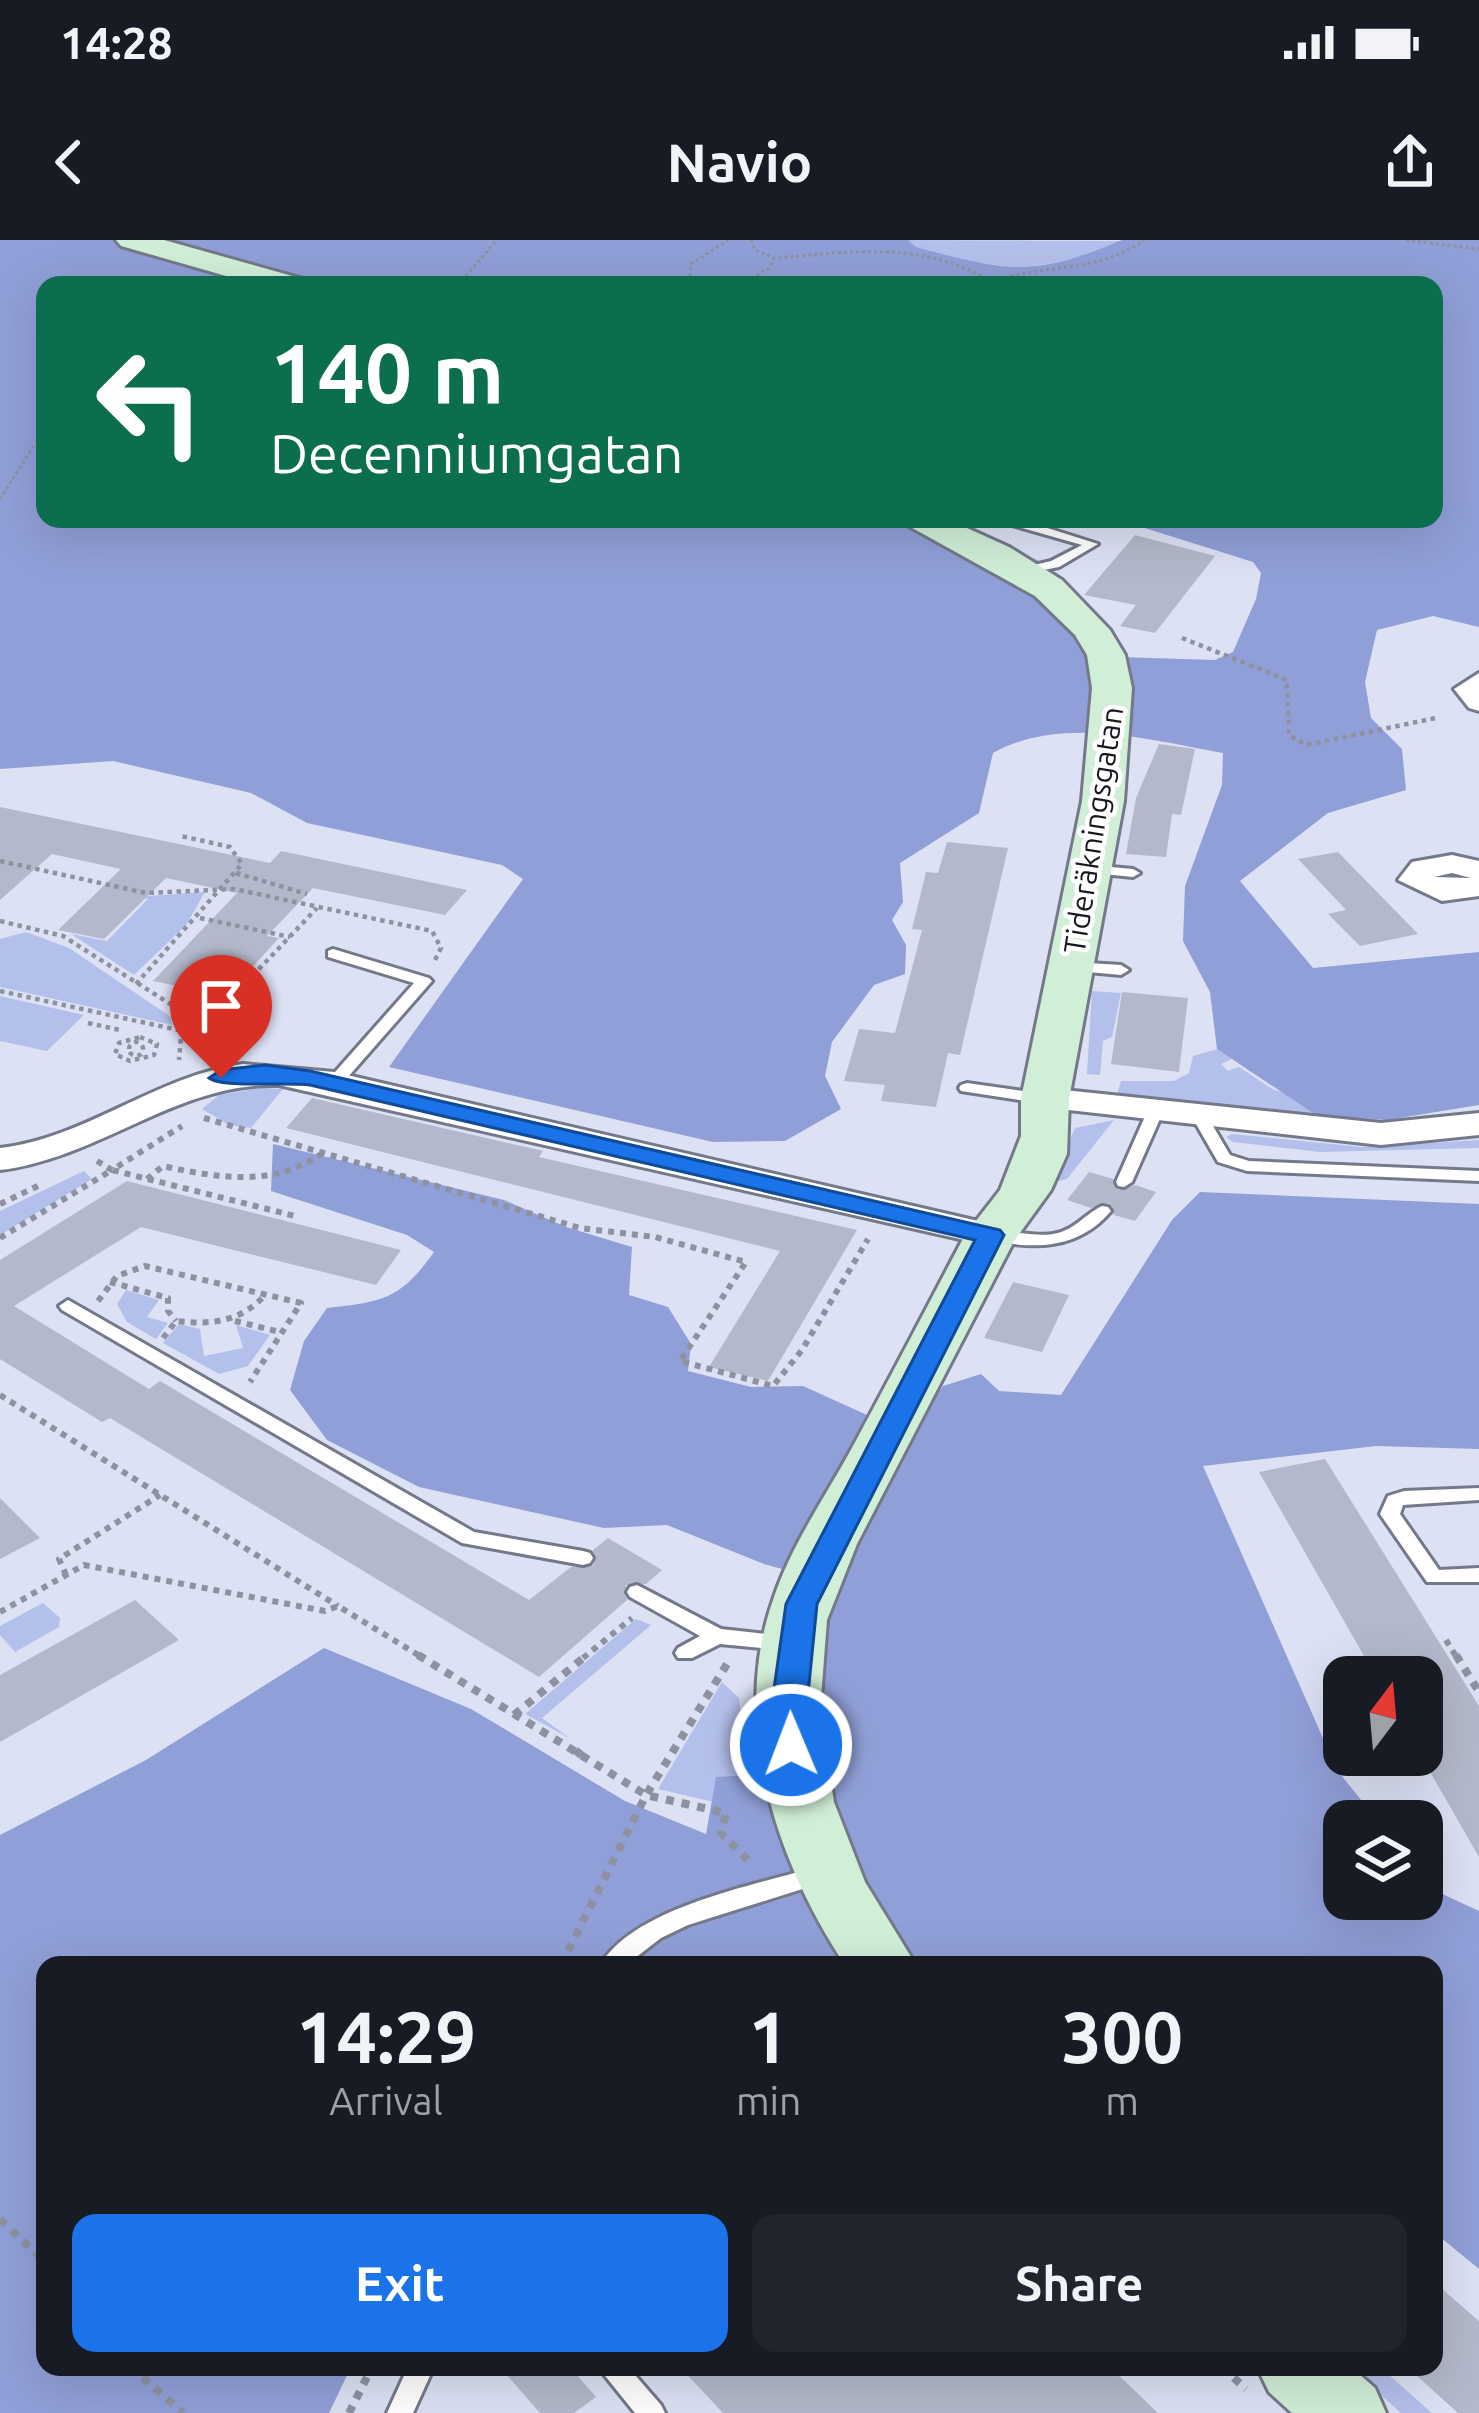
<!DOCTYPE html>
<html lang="en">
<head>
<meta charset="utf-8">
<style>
  :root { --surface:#171b24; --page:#20242c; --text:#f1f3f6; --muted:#9ea1a6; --accent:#1a73e8 }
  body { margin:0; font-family:Ubuntu,sans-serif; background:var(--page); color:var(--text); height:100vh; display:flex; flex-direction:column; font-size:45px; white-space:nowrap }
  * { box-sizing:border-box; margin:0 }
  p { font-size:39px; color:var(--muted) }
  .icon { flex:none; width:66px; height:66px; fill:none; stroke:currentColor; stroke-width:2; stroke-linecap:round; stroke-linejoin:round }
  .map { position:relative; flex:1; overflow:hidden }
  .details { position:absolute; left:36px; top:1716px; width:1407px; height:420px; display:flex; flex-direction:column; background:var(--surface); border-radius:24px; box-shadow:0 12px 48px #0002 }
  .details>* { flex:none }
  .guide { position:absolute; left:36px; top:36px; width:1407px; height:252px; border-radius:24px; box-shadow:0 12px 48px #0002; background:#0b6e4f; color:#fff; overflow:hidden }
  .needle { width:78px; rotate:16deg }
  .tools { position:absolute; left:1323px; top:1416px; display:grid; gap:24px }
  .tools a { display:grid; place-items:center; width:120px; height:120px; border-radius:24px; background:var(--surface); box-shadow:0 12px 48px #0002; font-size:60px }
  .pin { position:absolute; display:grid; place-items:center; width:102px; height:102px; color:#fff; margin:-123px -51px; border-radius:50% 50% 50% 0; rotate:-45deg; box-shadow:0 0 12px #0007 }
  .pin .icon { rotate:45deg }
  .me { position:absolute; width:132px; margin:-66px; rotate:359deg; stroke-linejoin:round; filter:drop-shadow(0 0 9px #0008) }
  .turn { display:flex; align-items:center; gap:42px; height:252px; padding:0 36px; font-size:54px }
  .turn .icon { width:156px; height:156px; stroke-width:2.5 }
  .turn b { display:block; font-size:84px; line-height:102px }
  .eta { display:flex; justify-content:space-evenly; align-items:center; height:204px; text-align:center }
  .eta b { font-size:72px; font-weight:700; line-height:84px }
  .action { display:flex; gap:24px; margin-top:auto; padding:24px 36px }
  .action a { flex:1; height:138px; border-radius:24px; background:var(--accent); color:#fff; font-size:48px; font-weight:700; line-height:138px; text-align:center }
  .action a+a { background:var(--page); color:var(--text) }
  .status { display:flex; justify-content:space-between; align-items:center; height:84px; padding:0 60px; background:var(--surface); direction:ltr }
  .status svg { height:33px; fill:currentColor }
  header { display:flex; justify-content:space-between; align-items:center; height:156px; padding:0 36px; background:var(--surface); font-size:54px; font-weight:700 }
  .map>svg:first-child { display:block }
  .green { fill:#b4c0ec }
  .forest { fill:#909fd7; fill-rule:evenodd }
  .building { fill:#b3b9ca }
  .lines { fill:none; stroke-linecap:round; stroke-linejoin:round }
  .lane-casing { stroke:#74798a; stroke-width:6 }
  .street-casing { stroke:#74798a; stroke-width:6 }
  .secondary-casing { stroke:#74798a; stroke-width:6 }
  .path-far3 { stroke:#8e92a0; stroke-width:3; stroke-dasharray:3 3; stroke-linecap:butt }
  .path-far2 { stroke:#8e92a0; stroke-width:4.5; stroke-dasharray:4.5 4.5; stroke-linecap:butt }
  .path-far1 { stroke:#8e92a0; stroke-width:6; stroke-dasharray:6 6; stroke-linecap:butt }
  .path { stroke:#8e92a0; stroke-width:8; stroke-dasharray:8 8; stroke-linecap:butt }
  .lane { fill:#fff; fill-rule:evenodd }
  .street { fill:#fff; fill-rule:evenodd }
  .secondary { fill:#d1eed7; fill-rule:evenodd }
  .route { fill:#1a73e8; stroke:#114b97; stroke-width:3 }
  .labels { text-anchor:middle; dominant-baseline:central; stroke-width:9; stroke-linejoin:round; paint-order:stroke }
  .far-street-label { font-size:30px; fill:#16181e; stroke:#fff }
</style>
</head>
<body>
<div class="status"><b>14:28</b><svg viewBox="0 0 49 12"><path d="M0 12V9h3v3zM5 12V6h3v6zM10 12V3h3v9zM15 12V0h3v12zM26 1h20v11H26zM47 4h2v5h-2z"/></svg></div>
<header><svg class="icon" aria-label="back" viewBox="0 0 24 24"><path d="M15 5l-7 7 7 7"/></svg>Navio<svg class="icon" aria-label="share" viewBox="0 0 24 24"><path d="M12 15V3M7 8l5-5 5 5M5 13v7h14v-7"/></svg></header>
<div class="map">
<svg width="1479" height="2173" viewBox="0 0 1479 2173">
  <rect width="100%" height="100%" fill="#dce1f4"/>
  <path class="green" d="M 908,0 L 1123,1 C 1032,37 1007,31 916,7 Z
    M 101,648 L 149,656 L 205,652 L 186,685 L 134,735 L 71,694 L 107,701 L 148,659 Z
    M 26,692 L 69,708 L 171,777 L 172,785 L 0,747 L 0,699 Z
    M 1092,751 L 1121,753 L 1112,797 L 1103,801 L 1100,835 L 1087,834 Z
    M 0,756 L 84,775 L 47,811 L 0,801 Z
    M 1217,809 L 1232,819 L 1221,824 L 1228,831 L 1239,827 L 1274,850 L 1320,862 L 1319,878 L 1117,855 L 1121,841 L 1174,841 L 1189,833 L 1193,816 Z
    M 260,848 L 283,849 L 251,888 L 229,885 L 202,869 L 219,855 Z
    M 1114,880 L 1067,939 L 1050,943 L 1075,888 Z
    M 1232,894 L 1362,907 L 1479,900 L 1479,908 L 1320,912 L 1233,902 L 1226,897 Z
    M 84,931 L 92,939 L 0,995 L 0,971 Z
    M 126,1050 L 159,1060 L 147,1077 L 168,1083 L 156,1099 L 127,1082 L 117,1064 Z
    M 179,1084 L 200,1089 L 204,1116 L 243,1108 L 236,1085 L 270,1095 L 248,1126 L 219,1134 L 163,1103 Z
    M 43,1363 L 60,1378 L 59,1387 L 15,1412 L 0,1395 L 0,1386 Z
    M 636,1379 L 651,1385 L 542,1478 L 571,1499 L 525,1474 Z
    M 722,1442 L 739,1458 L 752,1571 L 658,1549 Z
    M 1350,2127 L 1380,2127 L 1432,2173 L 1401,2173 Z"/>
  <path class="forest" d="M 0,0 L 908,0 L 916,7 C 1007,31 1033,38 1122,0 L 1479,0 L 1479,387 L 1433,376 L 1377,390 L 1365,442 L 1371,478 L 1402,509 L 1406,550 L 1328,573 L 1240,641 L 1313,728 L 1479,712 L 1479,865 L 1387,880 L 1316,875 L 1217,809 L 1210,752 L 1183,701 L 1185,646 L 1222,545 L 1223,513 C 1149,500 1062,475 993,513 L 979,573 L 900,623 L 903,662 L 892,680 L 906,705 L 905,734 L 874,745 L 832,802 L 825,836 L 841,869 L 785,901 L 713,902 L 389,827 L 523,639 L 502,625 L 307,583 L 251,553 L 113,521 L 0,529 ZM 45,45 L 1434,45 L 1434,279 L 1116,279 L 1253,322 L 1261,333 L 1256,359 L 1233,412 L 1215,420 L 1119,417 L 1110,390 L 1058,343 L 1060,336 L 1037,320 L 930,279 L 45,279 Z
    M 273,904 L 504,960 L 566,987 L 632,1007 L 629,1055 L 668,1067 L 691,1104 L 688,1131 L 751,1147 L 803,1146 L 909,1194 L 943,1146 L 981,1134 L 999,1151 L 1061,1155 L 1172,980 L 1200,952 L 1479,964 L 1479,1209 L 1376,1206 L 1203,1226 L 1337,1530 L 1378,1581 L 1344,1581 L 1344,1659 L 1422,1659 L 1422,1634 L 1436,1651 L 1479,1671 L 1479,2029 L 1434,1992 L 1434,1725 L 45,1725 L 45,2127 L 351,2127 L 329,2173 L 0,2173 L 0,1595 L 146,1520 L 324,1408 L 471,1469 L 625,1561 L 706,1594 L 716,1537 L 825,1531 L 820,1407 L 837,1344 L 764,1324 L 667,1285 L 604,1288 L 419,1247 L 327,1200 L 290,1150 L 304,1101 L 327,1068 C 383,1062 401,1059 434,1012 L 407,995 L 271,951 Z"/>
  <path class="building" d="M 1135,295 L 1215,316 L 1155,393 L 1120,386 L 1136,365 L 1084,355 Z
    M 1159,504 L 1195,509 L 1181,575 L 1172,574 L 1166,617 L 1126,614 L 1136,558 Z
    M 0,567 L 270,623 L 281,611 L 467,650 L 445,675 L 313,648 L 267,696 L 279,698 L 226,756 L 153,741 L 237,653 L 166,638 L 104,699 L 58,690 L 121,629 L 52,614 L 0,660 Z
    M 947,602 L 1008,608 L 960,815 L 948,813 L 936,867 L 881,861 L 885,845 L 844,841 L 859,789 L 895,793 L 922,690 L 912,689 L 926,632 L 938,633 Z
    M 1338,612 L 1418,694 L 1360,706 L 1328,674 L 1346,670 L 1298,619 Z
    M 1122,752 L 1188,758 L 1179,832 L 1111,824 Z
    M 312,858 L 543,911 L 539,917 L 857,990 L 768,1141 L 709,1127 L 780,1011 L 286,888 Z
    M 1089,932 L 1113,939 L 1117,950 L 1135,945 L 1156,952 L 1135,981 L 1114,975 L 1109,963 L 1091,968 L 1067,960 Z
    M 127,941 L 401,1010 L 376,1045 L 141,987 L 14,1066 L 149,1149 L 160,1141 L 529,1360 L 571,1327 L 594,1325 L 593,1310 L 608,1298 L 662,1330 L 646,1344 L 626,1345 L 627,1360 L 539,1437 L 110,1178 L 102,1182 L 0,1119 L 0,1020 Z
    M 1013,1042 L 1069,1055 L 1042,1112 L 984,1098 Z
    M 1325,1219 L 1479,1466 L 1479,1617 L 1422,1518 L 1422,1437 L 1376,1437 L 1259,1232 Z
    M 0,1258 L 40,1298 L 0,1319 Z
    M 135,1360 L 179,1400 L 0,1502 L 0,1435 Z
    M 1434,2042 L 1479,2081 L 1479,2173 L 1458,2173 L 1407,2127 L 1434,2127 Z
    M 500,2127 L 570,2127 L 596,2157 L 574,2173 L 540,2173 Z
    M 680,2127 L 1110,2127 L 1158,2173 L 723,2173 Z"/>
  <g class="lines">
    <g class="lane-casing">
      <path id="lane" d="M 1004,279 L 1019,279 L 1098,304 L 1059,327 L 1018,335 L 1018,329 L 1051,321 L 1082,305 L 1005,283 Z
        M 1089,625 L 1133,629 L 1140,633 L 1133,637 L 1084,632 L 1082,629 Z
        M 333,709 L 429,738 L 432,741 L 340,846 L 334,848 L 326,843 L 328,840 L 414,743 L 328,717 L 328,711 Z
        M 1072,722 L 1121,725 L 1129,730 L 1121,735 L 1067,730 L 1064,727 Z
        M 967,843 L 1045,854 L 1053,859 L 1045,864 L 961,851 L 959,848 L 961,845 Z
        M 1155,867 L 1163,872 L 1132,942 L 1124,947 L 1118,946 L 1116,942 L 1147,872 Z
        M 1200,872 L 1206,874 L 1230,915 L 1249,921 L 1479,931 L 1479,941 L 1247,931 L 1218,922 L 1192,877 Z
        M 1102,966 L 1108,967 L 1111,971 C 1079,1009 1035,1010 990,1000 L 987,996 C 1003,986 1032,998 1053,994 C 1074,991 1085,974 1102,966 Z
        M 68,1060 L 474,1292 L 583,1311 L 590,1313 L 593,1318 L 590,1323 L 583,1325 L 462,1303 L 62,1070 L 59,1066 Z
        M 1479,1248 L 1479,1260 L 1403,1265 L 1400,1274 L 1439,1330 L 1479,1328 L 1479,1342 L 1427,1342 L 1380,1274 L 1388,1256 L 1404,1251 Z
        M 637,1345 L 721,1389 L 783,1396 L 790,1398 L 793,1403 L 790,1408 L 783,1410 L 720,1404 L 692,1418 L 678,1418 L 675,1413 L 678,1408 L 700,1396 L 630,1357 L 627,1352 L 630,1347 Z
        M 823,1625 L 831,1628 L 834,1634 L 831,1640 L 688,1685 L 661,1698 L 626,1725 L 600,1725 C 637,1665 758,1645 823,1625 Z
        M 408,2127 L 434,2127 L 413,2173 L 387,2173 Z
        M 598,2127 L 628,2127 L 661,2165 L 665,2173 L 635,2173 Z"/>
    </g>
    <g class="street-casing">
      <path id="street" d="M 1479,433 L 1479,471 L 1469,468 L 1454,449 Z
        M 1452,615 L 1479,621 L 1479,656 L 1442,661 L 1398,640 L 1412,622 ZM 1452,633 L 1471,638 L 1434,637 Z
        M 243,824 L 334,832 L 991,984 L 1010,995 L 991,1006 L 279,845 C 177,842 100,918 0,930 L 0,908 C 87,898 155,836 243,824 Z
        M 1045,848 L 1381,883 L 1479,873 L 1479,895 L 1381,905 L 1033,866 L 1027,859 Z"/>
    </g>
    <g class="secondary-casing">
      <path id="secondary" d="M 116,0 L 164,0 L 303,39 L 307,45 L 258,45 L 121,6 Z
        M 896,279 L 947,279 L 1009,307 L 1062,340 L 1110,390 L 1125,415 L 1132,448 L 1124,561 L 1069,859 L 1067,914 L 1051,950 L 1014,1001 L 857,1304 L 827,1380 L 820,1471 L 834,1562 L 865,1642 L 916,1725 L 845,1725 C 776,1621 730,1483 773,1360 C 791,1305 826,1256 853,1206 C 891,1136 928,1065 965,995 L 1000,950 L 1021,896 L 1021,859 L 1082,561 L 1092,448 L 1087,415 L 1075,395 L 1035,356 Z
        M 1257,2127 L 1351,2127 L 1375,2148 L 1386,2173 L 1292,2173 L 1269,2152 Z"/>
    </g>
    <path class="path-far3" d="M 751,0 L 755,10 L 774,18
      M 1406,0 L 1479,9
      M 458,45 L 497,0
      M 697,45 L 690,39 L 691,24 L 728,0
      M 741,45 L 769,28 L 774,18 C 856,12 914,0 990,40
      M 982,45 C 1034,23 1098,35 1144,0
      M 0,259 L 45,188"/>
    <path class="path-far2" d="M 1182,398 L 1287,440 L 1289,495 L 1306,505 L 1436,478
      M 0,621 L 146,653 L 234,649 L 432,691 L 441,708 L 433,724
      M 236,633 L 307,654
      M 200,678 L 290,697
      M 0,681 L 63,696 L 183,772 L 179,820
      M 136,744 L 242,624 L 230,607 L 181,596
      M 0,751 L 178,790
      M 183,772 L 227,807
      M 88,783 L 120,790
      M 203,788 L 317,668
      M 140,797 L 157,804 L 154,815 L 130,821 L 115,814 L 119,803 Z
      M129 809a7 7 0 1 1 14 0a7 7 0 1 1-14 0Z"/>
    <path class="path-far1" d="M 204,878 L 580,988 L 655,997 L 746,1022 L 680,1121 L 773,1146 L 802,1110 L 868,999
      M 97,921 L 112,930 L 182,886
      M 147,939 L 163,926 C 218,938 275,948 324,912
      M 0,964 L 42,944
      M 0,998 L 112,930 L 299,977
      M 110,1042 L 168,1058 L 168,1071 L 176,1081
      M 98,1061 L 117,1036 L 145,1026 L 301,1063 L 250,1142
      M 235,1081 L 280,1092
      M 163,1098 L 176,1081 C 212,1085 241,1082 266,1054
      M 0,1155 L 338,1366
      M 66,1335 L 59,1319 L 160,1255
      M 0,1372 L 84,1325 L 325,1371 L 338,1366 L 423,1418
      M 1446,1400 L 1457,1418
      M 583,1418 L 632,1378"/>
    <path class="path" d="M 418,1415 L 646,1555 L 726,1573 L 721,1593 L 752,1624
      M 1456,1415 L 1479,1452
      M 514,1475 L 587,1415
      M 576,1516 L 585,1505
      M 561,1725 L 646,1555 L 727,1424
      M 0,1979 L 45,2022
      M 131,2127 L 183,2173
      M 1222,2127 L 1246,2149
      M 349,2173 L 372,2127"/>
    <use href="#lane" class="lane"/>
    <use href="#street" class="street"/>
    <use href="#secondary" class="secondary"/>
  </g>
  <path class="route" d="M 265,825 L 310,831 L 1000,990 L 1004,995 L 817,1364 L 802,1514 L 779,1514 L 773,1456 L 786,1364 L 975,1000 L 310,845 C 287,842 222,848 209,838 L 221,830 Z"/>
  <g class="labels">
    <g class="far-street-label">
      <text transform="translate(1093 590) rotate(-81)">Tideräkningsgatan</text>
    </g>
  </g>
</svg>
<div class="tools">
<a><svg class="needle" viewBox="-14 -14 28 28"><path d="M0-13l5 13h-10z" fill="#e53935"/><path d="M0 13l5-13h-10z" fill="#9ea1a6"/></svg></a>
<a><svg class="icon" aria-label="layers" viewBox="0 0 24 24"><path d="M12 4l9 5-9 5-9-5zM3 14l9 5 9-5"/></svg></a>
</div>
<div class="pin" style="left:221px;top:838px;background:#d93025"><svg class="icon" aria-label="arrive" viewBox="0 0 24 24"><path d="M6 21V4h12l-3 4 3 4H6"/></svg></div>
<svg class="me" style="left:791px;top:1505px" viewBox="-20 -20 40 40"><circle r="17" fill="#1a73e8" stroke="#fff" stroke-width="3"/><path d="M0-11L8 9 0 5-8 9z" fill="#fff"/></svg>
<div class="guide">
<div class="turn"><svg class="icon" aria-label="left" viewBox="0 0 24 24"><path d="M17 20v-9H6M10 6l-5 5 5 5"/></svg><div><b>140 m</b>Decenniumgatan</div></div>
</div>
<section class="details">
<div class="eta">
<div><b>14:29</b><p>Arrival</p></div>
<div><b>1</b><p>min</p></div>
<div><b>300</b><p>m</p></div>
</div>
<div class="action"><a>Exit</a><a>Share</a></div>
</section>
</div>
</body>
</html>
